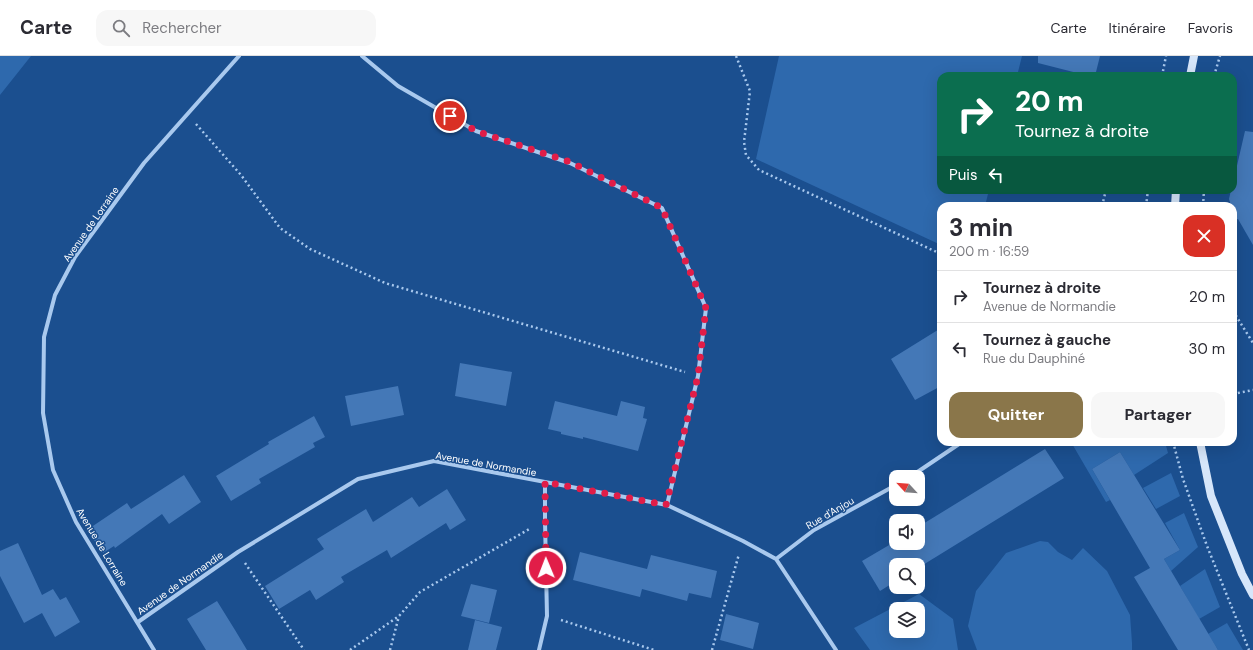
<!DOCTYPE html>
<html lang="fr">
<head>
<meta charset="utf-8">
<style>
  :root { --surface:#fff; --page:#f7f7f7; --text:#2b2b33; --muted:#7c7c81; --line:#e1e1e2; --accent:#8a764a }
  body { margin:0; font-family:"DM Sans",sans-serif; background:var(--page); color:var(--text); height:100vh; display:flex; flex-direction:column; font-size:15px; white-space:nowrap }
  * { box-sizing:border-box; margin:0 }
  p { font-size:13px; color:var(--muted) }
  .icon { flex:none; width:22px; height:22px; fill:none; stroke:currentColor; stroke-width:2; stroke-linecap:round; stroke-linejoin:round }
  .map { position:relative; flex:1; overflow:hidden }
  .details { position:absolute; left:937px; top:146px; width:300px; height:244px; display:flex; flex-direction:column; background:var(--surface); border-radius:12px; box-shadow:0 4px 16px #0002 }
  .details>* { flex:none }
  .guide { position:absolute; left:937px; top:16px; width:300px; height:122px; border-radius:12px; box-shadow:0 4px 16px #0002; background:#0b6e4f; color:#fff; overflow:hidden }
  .needle { width:26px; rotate:296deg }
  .buttons { position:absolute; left:889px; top:414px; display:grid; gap:8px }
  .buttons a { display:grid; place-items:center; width:36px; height:36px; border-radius:8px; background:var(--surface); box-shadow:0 4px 16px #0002; font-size:20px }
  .pin { position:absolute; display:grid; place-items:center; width:34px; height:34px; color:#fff; margin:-17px; border:2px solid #fff; border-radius:50%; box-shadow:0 1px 4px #0007 }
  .me { position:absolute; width:44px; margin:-22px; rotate:359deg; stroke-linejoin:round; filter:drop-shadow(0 0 3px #0008) }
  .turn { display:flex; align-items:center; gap:14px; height:84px; padding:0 12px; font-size:18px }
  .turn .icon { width:52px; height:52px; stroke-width:2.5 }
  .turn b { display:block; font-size:28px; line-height:34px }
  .then { display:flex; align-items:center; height:38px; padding:0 12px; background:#0003; gap:8px; font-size:15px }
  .round { display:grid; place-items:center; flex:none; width:42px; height:42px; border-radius:12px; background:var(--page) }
  .overview { display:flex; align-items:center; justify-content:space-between; height:68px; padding:0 12px }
  h1 { font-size:24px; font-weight:700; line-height:30px }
  .primary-button { display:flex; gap:8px; margin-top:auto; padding:8px 12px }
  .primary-button a { flex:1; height:46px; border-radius:12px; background:var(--accent); color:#fff; font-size:16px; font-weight:700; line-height:46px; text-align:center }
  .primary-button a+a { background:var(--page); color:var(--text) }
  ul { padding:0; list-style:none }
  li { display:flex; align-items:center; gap:12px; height:52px; padding:0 12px; border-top:1px solid var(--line) }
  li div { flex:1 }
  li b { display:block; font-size:15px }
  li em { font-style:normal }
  header { display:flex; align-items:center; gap:24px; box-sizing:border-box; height:56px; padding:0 20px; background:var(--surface); border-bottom:1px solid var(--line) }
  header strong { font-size:19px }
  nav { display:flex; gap:22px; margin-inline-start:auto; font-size:14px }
  .search { width:280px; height:36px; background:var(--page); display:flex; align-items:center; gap:10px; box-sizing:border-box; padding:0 14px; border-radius:12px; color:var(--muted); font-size:15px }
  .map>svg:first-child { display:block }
  .green { fill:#2e69ad; fill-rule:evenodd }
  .building { fill:#4478b7 }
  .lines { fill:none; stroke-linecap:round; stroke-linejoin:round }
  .path { stroke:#a9c9ee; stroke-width:2.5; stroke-dasharray:2 3; stroke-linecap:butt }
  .street { stroke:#a9c9ee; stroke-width:4 }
  .secondary { stroke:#d6e6fa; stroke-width:8 }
  .route { stroke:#e11d48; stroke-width:7; stroke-dasharray:0 12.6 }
  .labels { text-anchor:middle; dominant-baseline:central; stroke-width:3; stroke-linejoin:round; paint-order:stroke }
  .street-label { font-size:10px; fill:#fff; stroke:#1b4f8f }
</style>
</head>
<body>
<header>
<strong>Carte</strong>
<div class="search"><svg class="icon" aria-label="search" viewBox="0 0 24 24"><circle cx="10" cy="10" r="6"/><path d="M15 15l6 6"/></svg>Rechercher</div>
<nav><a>Carte</a><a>Itinéraire</a><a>Favoris</a></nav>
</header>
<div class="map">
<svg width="1253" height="594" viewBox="0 0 1253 594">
  <rect width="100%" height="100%" fill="#1b4f8f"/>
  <path class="green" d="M 0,0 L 31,0 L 0,39 Z
    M 779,0 L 1022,0 L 1017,20 L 941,20 L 941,134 L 989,134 L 985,150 L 941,150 L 941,189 L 756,103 Z
    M 1071,386 L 1165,386 L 1168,397 L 1134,419 L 1120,396 L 1092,413 L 1110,444 L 1106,446 Z
    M 1171,417 L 1180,440 L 1156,453 L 1143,432 Z
    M 1184,457 L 1198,491 L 1171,515 L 1164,503 L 1180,494 L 1165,467 Z
    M 1040,485 L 1048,486 L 1058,496 L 1072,504 L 1083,492 L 1107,515 L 1130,559 L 1132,587 L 1132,594 L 977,594 L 968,570 L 976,535 L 1006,497 Z
    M 1205,513 L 1220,551 L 1199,563 L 1180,530 Z
    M 919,538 L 953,563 L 958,594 L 870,594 L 854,572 ZM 896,553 L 918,553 L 918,575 L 896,575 Z
    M 1227,567 L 1243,594 L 1218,594 L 1208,578 Z"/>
  <path class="building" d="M 1038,0 L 1100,0 L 1095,20 L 1089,20 L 1038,7 Z
    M 1245,75 L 1253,76 L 1253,189 L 1238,163 L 1234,164 L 1233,150 L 1231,150 L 1229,143 L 1231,134 L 1233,134 L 1233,127 Z
    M 941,272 L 941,330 L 915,344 L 891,303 Z
    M 460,307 L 512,316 L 506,350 L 455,340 Z
    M 398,330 L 404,359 L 351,370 L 345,340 Z
    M 555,345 L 617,360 L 621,345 L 645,351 L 643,362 L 647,363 L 638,395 L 583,381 L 583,383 L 561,378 L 561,376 L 548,373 Z
    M 314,360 L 325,381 L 313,387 L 315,391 L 259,423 L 261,427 L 231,445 L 216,420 L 269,388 L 268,386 Z
    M 1045,393 L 1064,422 L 918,512 L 918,509 L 896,509 L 896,525 L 880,535 L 862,505 L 896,485 L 896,487 L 918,487 L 918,471 Z
    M 1120,396 L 1180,494 L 1164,503 L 1218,594 L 1178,594 L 1134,521 L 1150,512 L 1092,413 Z
    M 184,419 L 201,446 L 169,468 L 162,458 L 115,492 L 114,490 L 103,497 L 87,474 L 127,447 L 131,453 Z
    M 447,433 L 466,464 L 450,474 L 446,467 L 391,502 L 387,494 L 341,521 L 344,526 L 316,544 L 310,534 L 279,553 L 265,530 L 324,493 L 317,483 L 366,453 L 373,466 L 412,441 L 419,451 Z
    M 18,487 L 42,539 L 53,533 L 60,544 L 66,541 L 80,566 L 55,581 L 42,557 L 24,567 L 0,520 L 0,495 Z
    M 580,496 L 647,513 L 651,499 L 717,515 L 711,542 L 689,537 L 687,545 L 642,533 L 640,541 L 573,524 Z
    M 471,528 L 497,534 L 489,567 L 461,560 Z
    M 217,545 L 235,574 L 247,594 L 206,594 L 187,563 Z
    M 726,558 L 759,567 L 753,593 L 720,584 Z
    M 475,564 L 502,571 L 496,594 L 468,594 Z"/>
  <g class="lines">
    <path class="path" d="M 736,0 L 750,35 L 744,86 L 746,99 L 759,114 L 941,198
      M 1162,20 L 1166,0
      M 1214,20 L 1220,0
      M 196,68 L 241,119 L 280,172 L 310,193 L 385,227 L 685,316
      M 1102,150 L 1106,134
      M 1146,150 L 1148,134
      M 1203,150 L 1204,134
      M 1233,255 L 1253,287
      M 1233,338 L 1253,334
      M 1173,386 L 1183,423 L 1207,490 L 1249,594
      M 245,507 L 304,594
      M 561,564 L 654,594
      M 350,594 L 399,560 L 420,536 L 531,472
      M 390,594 L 399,560
      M 712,594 L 739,498"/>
    <path class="street" d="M 362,0 L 398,30 L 476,75 L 570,107 L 662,152 L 706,252 L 698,320 L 667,449
      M 910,421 L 962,386
      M 776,503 L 814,474 L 896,429
      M 138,566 L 238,496 L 358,423 L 434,405 L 667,449 L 743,485 L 776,503 L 836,594
      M 154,594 L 76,466 L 53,414 L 43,357 L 44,281 L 55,239 L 75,201 L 144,107 L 239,0
      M 539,594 L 547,560 L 545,465 L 545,426"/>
    <path class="secondary" d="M 1190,20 L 1194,0
      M 1175,150 L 1176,134
      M 1200,386 L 1211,440 L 1242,518 L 1253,539"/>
  </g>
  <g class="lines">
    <path class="route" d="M 450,60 L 476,75 L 570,106 L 662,152 L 706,252 L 698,320 L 666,449 L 545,426 L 546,512"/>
  </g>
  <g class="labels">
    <g class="street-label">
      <text transform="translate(91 168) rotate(-55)">Avenue de Lorraine</text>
      <text transform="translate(486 408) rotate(10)">Avenue de Normandie</text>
      <text transform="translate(830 457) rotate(-30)">Rue d'Anjou</text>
      <text transform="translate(102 491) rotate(59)">Avenue de Lorraine</text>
      <text transform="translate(180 527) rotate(-35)">Avenue de Normandie</text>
    </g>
  </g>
</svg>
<div class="buttons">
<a><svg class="needle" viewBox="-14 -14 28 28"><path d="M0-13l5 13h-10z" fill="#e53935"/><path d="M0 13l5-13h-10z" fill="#7c7c81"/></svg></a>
<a><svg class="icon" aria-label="sound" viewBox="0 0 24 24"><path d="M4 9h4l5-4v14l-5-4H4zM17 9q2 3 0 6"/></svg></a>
<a><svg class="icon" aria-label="search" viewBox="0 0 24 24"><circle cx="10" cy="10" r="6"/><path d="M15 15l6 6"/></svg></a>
<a><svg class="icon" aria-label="layers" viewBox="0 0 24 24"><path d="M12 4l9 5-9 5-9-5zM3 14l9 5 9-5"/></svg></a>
</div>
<div class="pin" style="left:450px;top:60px;background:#d93025"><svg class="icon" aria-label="arrive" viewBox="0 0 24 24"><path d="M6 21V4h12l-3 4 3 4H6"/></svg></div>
<svg class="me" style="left:546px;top:512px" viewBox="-20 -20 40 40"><circle r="17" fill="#e11d48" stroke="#fff" stroke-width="3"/><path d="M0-11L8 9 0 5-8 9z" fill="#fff"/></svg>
<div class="guide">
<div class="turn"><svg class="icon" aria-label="right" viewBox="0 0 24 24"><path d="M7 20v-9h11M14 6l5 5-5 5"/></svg><div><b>20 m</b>Tournez à droite</div></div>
<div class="then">Puis<svg class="icon" aria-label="left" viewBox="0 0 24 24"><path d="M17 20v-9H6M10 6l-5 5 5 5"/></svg></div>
</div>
<section class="details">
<div class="overview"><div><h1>3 min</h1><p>200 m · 16:59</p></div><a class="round" style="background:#d93025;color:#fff"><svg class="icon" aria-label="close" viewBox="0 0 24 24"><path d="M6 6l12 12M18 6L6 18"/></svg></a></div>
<ul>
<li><svg class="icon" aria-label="right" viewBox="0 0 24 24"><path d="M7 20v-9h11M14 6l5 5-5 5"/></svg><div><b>Tournez à droite</b><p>Avenue de Normandie</p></div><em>20 m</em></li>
<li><svg class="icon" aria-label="left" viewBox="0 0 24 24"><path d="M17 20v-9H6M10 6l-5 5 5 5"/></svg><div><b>Tournez à gauche</b><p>Rue du Dauphiné</p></div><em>30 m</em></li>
</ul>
<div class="primary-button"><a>Quitter</a><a>Partager</a></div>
</section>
</div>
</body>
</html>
